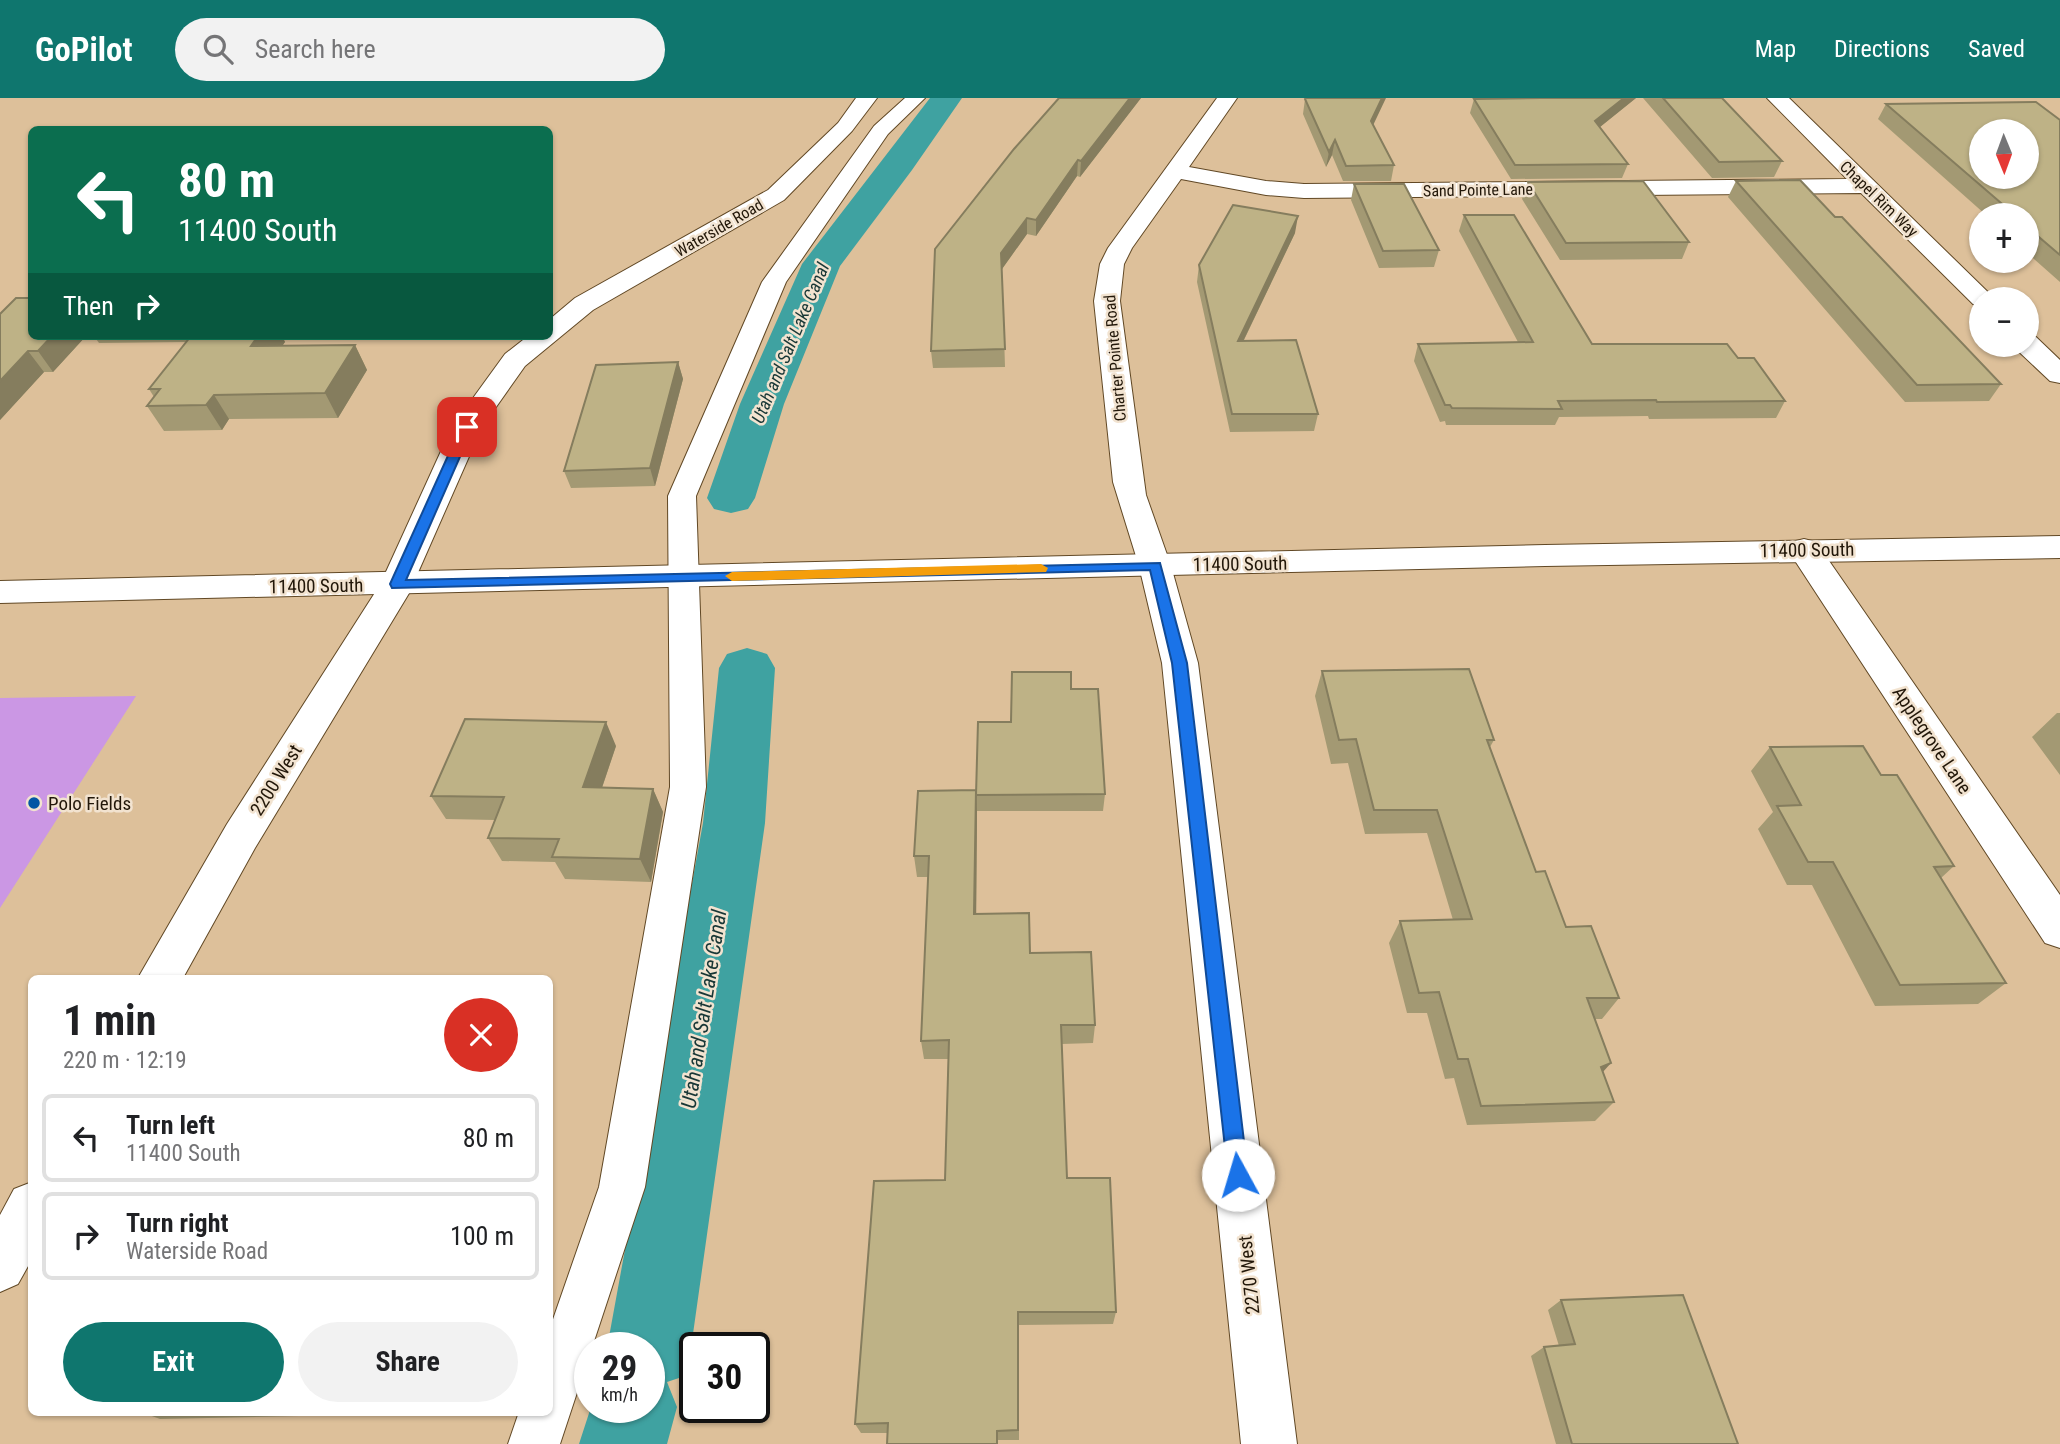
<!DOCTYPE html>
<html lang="en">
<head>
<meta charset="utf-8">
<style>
  :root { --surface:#fff; --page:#f2f2f2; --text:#202124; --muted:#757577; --line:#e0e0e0; --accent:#0f766e }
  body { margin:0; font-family:"Roboto Condensed",sans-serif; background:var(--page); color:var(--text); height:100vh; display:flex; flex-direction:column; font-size:26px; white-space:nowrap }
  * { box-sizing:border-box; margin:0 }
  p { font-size:23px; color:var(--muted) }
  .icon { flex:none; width:38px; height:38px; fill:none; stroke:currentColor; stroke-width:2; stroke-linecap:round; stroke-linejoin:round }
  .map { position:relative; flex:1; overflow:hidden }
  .drawer { position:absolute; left:28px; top:877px; width:525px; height:441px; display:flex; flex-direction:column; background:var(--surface); border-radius:10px; box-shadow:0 2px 5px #0004 }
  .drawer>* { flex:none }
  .banner { position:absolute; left:28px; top:28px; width:525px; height:214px; border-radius:10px; box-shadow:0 2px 5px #0004; background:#0b6e4f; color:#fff; overflow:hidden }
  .needle { width:46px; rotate:179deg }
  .controls { position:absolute; left:1969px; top:21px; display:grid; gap:14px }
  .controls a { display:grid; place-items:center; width:70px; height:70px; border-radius:50%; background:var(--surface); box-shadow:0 2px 5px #0004; font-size:35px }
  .speed { position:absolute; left:574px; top:1234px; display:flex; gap:14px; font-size:35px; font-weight:700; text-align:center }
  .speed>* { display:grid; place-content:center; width:91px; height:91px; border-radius:50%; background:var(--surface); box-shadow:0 2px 5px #0004; line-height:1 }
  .speed small { font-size:18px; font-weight:400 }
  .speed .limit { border:4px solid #111; border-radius:10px; background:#fff; color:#111 }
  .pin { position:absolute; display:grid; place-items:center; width:60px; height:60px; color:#fff; margin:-30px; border-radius:14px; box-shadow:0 4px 10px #0006 }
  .me { position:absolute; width:77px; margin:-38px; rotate:354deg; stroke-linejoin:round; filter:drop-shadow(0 0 5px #0008) }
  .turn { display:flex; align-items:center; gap:24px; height:147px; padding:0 35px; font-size:32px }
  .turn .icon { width:91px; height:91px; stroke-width:2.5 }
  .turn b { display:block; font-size:49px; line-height:60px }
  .then { display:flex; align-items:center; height:66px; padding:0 35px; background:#0003; gap:14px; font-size:26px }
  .round { display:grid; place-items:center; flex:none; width:74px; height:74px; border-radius:37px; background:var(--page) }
  .headline { display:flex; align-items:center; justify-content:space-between; height:119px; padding:0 35px }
  h1 { font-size:42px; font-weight:700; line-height:52px }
  .primary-button { display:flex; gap:14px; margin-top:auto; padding:14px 35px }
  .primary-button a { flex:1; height:80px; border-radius:42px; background:var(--accent); color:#fff; font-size:28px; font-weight:700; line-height:80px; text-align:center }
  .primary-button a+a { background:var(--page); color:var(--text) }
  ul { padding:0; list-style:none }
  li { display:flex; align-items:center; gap:21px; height:88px; margin:0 14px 10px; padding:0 21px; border:4px solid var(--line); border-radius:10px }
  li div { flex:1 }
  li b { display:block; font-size:26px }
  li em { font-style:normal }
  header { display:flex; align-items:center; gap:42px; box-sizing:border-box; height:98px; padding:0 35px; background:var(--accent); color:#fff }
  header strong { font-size:33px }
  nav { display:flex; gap:38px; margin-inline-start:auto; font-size:24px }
  .search { width:490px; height:63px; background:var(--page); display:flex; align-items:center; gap:18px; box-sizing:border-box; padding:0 24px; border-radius:38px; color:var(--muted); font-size:26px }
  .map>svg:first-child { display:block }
  .green { fill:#cb97e4 }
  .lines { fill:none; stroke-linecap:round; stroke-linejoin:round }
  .canal { fill:#3fa2a1; fill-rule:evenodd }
  .lane-casing { stroke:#614825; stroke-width:2 }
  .street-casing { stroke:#614825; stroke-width:2 }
  .secondary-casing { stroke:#614825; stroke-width:2 }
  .primary-casing { stroke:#614825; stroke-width:2 }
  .lane { fill:#fff; fill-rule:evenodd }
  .street { fill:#fff; fill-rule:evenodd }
  .secondary { fill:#fff; fill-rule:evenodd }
  .primary { fill:#fff; fill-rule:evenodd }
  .wall { fill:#a39973 }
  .shaded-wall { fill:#857d5e }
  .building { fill:#beb286; stroke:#857d5e; stroke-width:2; fill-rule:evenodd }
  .route { fill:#1a73e8; stroke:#114b97; stroke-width:2 }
  .slow { fill:#f59e0b }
  .poi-dot { fill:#0356a4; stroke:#f2e3d0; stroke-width:2.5 }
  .labels { text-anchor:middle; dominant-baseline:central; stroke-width:5; stroke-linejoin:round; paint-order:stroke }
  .far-street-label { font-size:16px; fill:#221709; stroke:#f2e3d0 }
  .far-water-label { font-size:18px; font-style:italic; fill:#183736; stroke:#f2e3d0 }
  .street-label { font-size:19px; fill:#221709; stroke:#f2e3d0 }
  .poi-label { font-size:19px; fill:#221709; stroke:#f2e3d0; text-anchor:start }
  .water-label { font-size:21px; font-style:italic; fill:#183736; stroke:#f2e3d0 }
</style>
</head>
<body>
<header>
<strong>GoPilot</strong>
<div class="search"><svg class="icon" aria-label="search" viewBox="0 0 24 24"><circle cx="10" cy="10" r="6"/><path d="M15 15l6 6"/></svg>Search here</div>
<nav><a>Map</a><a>Directions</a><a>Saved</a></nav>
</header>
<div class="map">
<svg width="2060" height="1346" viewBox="0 0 2060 1346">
  <rect width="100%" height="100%" fill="#ddc09a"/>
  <path class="green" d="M 136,598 L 0,810 L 0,600 Z"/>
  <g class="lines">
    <path class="canal" d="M 930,0 L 962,0 L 912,72 L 840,168 L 784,306 L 755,400 L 748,411 L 731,415 L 714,411 L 707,400 L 740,306 L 802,166 Z
      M 747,550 L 767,556 L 775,570 L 765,725 L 691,1250 L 679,1280 L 667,1284 L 677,1309 L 667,1346 L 579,1346 L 591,1309 L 649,1309 L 649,1250 L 607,1250 L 703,725 L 719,570 L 727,556 Z"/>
    <g class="lane-casing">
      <path id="lane" d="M 905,0 L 925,0 L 888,36 L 786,184 L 696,398 L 706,689 L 645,1089 L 560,1346 L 508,1346 L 519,1314 L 550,1314 L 550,1230 L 599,1089 L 670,689 L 668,398 L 762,184 L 874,28 Z"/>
    </g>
    <g class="street-casing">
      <path id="street" d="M 856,0 L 877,0 L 852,33 L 784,102 L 593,212 L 525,268 L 482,329 L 409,495 L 397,498 L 385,495 L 380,487 L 452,329 L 505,256 L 528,238 L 550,238 L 550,221 L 575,200 L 768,92 L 838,25 Z
        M 1217,0 L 1237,0 L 1189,69 L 1266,83 L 1304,86 L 1847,81 L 1767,0 L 1789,0 L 1995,201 L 1981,201 L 1981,208 L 1973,206 L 1861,95 L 1304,100 L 1266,97 L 1181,81 L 1132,150 L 1124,166 L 1120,203 L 1146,397 L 1171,468 L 1198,565 L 1297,1346 L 1241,1346 L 1162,565 L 1139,468 L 1113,384 L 1094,203 L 1100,166 L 1108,150 Z
        M 2026,237 L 2036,239 L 2060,262 L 2060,285 L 2050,283 L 2016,251 L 2014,247 L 2026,247 Z
        M 1804,441 L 1816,444 L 2060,797 L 2060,850 L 2045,845 L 1788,452 L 1792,444 Z"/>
    </g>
    <g class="secondary-casing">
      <path id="secondary" d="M 397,476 L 409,479 L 414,487 L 255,750 L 183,880 L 138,880 L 227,726 L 385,479 Z
        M 32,1084 L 32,1161 L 18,1186 L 0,1194 L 0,1117 L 14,1091 Z"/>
    </g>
    <g class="primary-casing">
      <path id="primary" d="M 2060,438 L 2060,460 L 1545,468 L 0,505 L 0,483 L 1545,447 Z"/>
    </g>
    <use href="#lane" class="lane"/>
    <use href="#street" class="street"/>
    <use href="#secondary" class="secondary"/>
    <use href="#primary" class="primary"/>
  </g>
  <path class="wall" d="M 1059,0 L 1141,0 L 1080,79 L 1077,78 L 1036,138 L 1027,136 L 1002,171 L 1005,269 L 933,270 L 931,253 Z
    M 1636,0 L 1600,29 L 1628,66 L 1622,80 L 1511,81 L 1470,15 L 1474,1 Z
    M 1643,0 L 1722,0 L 1782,63 L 1774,79 L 1712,80 Z
    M 1305,1 L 1373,27 L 1394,67 L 1391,83 L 1343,83 L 1332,57 L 1326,69 L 1303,16 Z
    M 1886,6 L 2060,22 L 2060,184 L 2026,154 L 2026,117 L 1986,117 L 1878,21 Z
    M 1736,83 L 1835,119 L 2001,286 L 1989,303 L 1905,304 L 1728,99 Z
    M 1528,84 L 1689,144 L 1682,161 L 1560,162 L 1522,101 Z
    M 1354,86 L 1439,152 L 1434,169 L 1379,170 L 1351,102 Z
    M 1464,117 L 1592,246 L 1738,260 L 1785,303 L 1776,320 L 1649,321 L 1648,318 L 1559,319 L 1555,327 L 1446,327 L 1445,323 L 1440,324 L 1414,263 L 1418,246 L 1518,244 L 1459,133 Z
    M 1295,135 L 1244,242 L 1318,316 L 1314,333 L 1230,334 L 1197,184 L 1199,167 Z
    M 0,216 L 32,238 L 86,238 L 53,274 L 44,274 L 0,322 Z
    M 94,238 L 282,238 L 285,244 L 282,248 L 355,247 L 367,272 L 338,320 L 229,321 L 222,332 L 164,333 L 147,308 L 154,299 L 149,291 L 186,244 L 99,245 Z
    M 678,264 L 683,281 L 655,388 L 571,390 L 564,373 Z
    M 1322,573 L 1494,642 L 1490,649 L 1536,774 L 1566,829 L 1619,900 L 1602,921 L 1594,921 L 1603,974 L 1614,1004 L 1595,1023 L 1467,1027 L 1454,980 L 1445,981 L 1427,915 L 1407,915 L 1389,845 L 1400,823 L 1453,822 L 1427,735 L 1365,736 L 1348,665 L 1331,666 L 1315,598 Z
    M 1071,591 L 1105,696 L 1103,713 L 977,713 L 976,816 L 1030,855 L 1095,927 L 1093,945 L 1062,946 L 1067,1080 L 1116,1214 L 1113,1226 L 1019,1227 L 1019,1342 L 999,1342 L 888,1335 L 861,1335 L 855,1326 L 945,1082 L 948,961 L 924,961 L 921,943 L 928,779 L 917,779 L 914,758 L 976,692 L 1011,624 Z
    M 2057,615 L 2060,615 L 2060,677 L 2032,639 Z
    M 616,648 L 602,690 L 653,691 L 663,714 L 651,784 L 565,781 L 555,764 L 502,763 L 488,740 L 495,722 L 446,721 L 431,698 Z
    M 1770,649 L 1881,677 L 1954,768 L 1941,780 L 2006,885 L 1978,906 L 1875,908 L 1812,787 L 1787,787 L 1758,731 L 1773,714 L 1751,673 Z
    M 1561,1202 L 1738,1346 L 1556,1346 L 1531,1258 L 1544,1249 L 1559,1248 L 1548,1212 Z
    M 141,1314 L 344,1314 L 343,1317 L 160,1321 Z"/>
  <path class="shaded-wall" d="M 1130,0 L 1141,0 L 1080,79 L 1081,63 Z
    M 1382,0 L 1386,0 L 1368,38 L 1371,23 Z
    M 1624,0 L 1636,0 L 1590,37 L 1595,23 Z
    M 1335,42 L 1332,57 L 1326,69 L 1329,54 Z
    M 1078,62 L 1077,78 L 1036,138 L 1036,122 Z
    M 1298,118 L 1295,135 L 1235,260 L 1238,243 Z
    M 1027,120 L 1027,136 L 1002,171 L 1001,155 Z
    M 52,238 L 86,238 L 53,274 L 38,253 Z
    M 258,238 L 282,238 L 285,244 L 265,273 L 251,248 Z
    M 355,247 L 367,272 L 338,320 L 325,295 Z
    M 28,253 L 44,274 L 0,322 L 0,283 Z
    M 678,264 L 683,281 L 655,388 L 650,370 Z
    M 214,297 L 229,321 L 222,332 L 206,307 Z
    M 606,624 L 616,648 L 594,713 L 583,689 Z
    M 653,691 L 663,714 L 651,784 L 640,761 Z
    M 976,692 L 977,713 L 976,836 L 974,816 Z
    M 1611,965 L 1593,985 L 1601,969 Z"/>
  <path class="building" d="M 1059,0 L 1130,0 L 1081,63 L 1078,62 L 1036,122 L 1027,120 L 1001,155 L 1005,251 L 931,253 L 935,151 L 1014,51 Z
    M 1306,0 L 1382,0 L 1371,23 L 1394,67 L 1346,68 L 1335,42 L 1329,54 L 1305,1 Z
    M 1541,0 L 1624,0 L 1595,23 L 1628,66 L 1515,67 L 1474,1 Z
    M 1663,0 L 1722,0 L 1782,63 L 1719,64 Z
    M 2036,4 L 2060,22 L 2060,157 L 2026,128 L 2026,117 L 2015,117 L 1886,6 ZM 1981,33 L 2026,33 L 2026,79 L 1981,79 Z
    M 1800,82 L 1835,119 L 1842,119 L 2001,286 L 1917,287 L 1736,83 Z
    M 1643,83 L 1689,144 L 1566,145 L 1528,84 Z
    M 1354,86 L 1404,86 L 1439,152 L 1383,153 Z
    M 1233,107 L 1298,118 L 1238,243 L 1296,242 L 1318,316 L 1232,316 L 1199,167 Z
    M 1464,117 L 1514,117 L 1592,246 L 1727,246 L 1738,260 L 1754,260 L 1785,303 L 1657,304 L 1656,302 L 1558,303 L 1562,311 L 1452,310 L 1450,307 L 1445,307 L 1418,246 L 1533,244 Z
    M 16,200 L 32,200 L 32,238 L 52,238 L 38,253 L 28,253 L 0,283 L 0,216 Z
    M 191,238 L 258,238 L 251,248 L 355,247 L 325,295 L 214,297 L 206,307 L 147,308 L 160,291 L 149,291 Z
    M 678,264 L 650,370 L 564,373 L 596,267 Z
    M 1469,571 L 1494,642 L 1487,642 L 1536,774 L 1545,773 L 1566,829 L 1591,828 L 1619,900 L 1587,900 L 1611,965 L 1601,969 L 1614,1004 L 1481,1008 L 1468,961 L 1458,961 L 1439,894 L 1419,895 L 1400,823 L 1472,821 L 1437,712 L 1374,712 L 1356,641 L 1339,642 L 1322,573 Z
    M 1012,574 L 1071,574 L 1071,591 L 1098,591 L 1105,696 L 976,697 L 978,624 L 1011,624 Z
    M 465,621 L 606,624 L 583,689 L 653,691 L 640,761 L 552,759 L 559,741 L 488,740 L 504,699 L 431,698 Z
    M 1863,648 L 1881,677 L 1897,677 L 1954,768 L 1934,769 L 2006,885 L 1900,887 L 1833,764 L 1808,764 L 1777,708 L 1801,707 L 1770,649 Z
    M 976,692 L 974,816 L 1029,815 L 1030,855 L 1091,854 L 1095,927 L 1061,927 L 1067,1080 L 1110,1080 L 1116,1214 L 1018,1214 L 1018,1332 L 997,1333 L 997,1346 L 887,1346 L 888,1325 L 855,1326 L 874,1083 L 945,1082 L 949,942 L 921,943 L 929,758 L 914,758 L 918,693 Z
    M 1683,1197 L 1738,1346 L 1572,1346 L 1544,1249 L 1575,1246 L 1561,1202 Z"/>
  <path class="route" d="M 467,325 L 473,329 L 406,482 L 1160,465 L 1187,565 L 1248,1077 L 1245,1084 L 1238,1087 L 1231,1084 L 1228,1077 L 1172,565 L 1150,472 L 392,490 L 390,486 L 461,329 Z"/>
  <path class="slow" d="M 1041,466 L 1048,470 L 1046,474 L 732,483 L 725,478 L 732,474 Z"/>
  <circle class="poi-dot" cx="34" cy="705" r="7"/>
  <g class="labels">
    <g class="far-street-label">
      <text transform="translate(1478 92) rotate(-1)">Sand Pointe Lane</text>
      <text transform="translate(1879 101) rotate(44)">Chapel Rim Way</text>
      <text transform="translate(719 130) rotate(-30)">Waterside Road</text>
      <text transform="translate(1115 260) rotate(-95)">Charter Pointe Road</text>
    </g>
    <g class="far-water-label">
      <text transform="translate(790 245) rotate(-67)">Utah and Salt Lake Canal</text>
    </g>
    <g class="street-label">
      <text transform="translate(1807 452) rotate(-1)">11400 South</text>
      <text transform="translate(1240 466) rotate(-1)">11400 South</text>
      <text transform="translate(316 488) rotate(-1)">11400 South</text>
      <text transform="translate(1932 642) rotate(56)">Applegrove Lane</text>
      <text transform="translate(276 682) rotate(-58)">2200 West</text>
      <text transform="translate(1249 1177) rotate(-96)">2270 West</text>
    </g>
    <g class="poi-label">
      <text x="48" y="705">Polo Fields</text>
    </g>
    <g class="water-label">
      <text transform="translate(704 911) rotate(-81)">Utah and Salt Lake Canal</text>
    </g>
  </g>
</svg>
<div class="controls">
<a><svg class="needle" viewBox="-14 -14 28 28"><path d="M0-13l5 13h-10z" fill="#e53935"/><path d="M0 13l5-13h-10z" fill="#757577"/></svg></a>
<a>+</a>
<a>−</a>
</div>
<div class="speed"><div>29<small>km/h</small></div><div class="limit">30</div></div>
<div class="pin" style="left:467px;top:329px;background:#d93025"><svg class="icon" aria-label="arrive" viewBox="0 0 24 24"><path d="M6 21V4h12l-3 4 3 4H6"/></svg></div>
<svg class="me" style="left:1238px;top:1077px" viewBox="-20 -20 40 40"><circle r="19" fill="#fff"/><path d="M0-13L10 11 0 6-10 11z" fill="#1a73e8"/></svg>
<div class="banner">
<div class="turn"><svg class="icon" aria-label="left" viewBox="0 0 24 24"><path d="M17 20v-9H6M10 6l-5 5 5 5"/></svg><div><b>80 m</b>11400 South</div></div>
<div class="then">Then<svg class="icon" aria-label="right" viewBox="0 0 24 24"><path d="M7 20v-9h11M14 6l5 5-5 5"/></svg></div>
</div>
<section class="drawer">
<div class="headline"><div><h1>1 min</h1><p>220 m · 12:19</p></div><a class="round" style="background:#d93025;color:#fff"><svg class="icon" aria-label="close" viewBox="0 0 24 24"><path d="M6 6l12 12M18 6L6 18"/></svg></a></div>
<ul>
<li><svg class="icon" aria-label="left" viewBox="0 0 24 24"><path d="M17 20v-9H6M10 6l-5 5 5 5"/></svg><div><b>Turn left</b><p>11400 South</p></div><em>80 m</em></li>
<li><svg class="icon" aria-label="right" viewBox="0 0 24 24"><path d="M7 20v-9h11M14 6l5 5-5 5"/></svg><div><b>Turn right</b><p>Waterside Road</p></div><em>100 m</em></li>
</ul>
<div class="primary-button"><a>Exit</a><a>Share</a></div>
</section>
</div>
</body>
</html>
